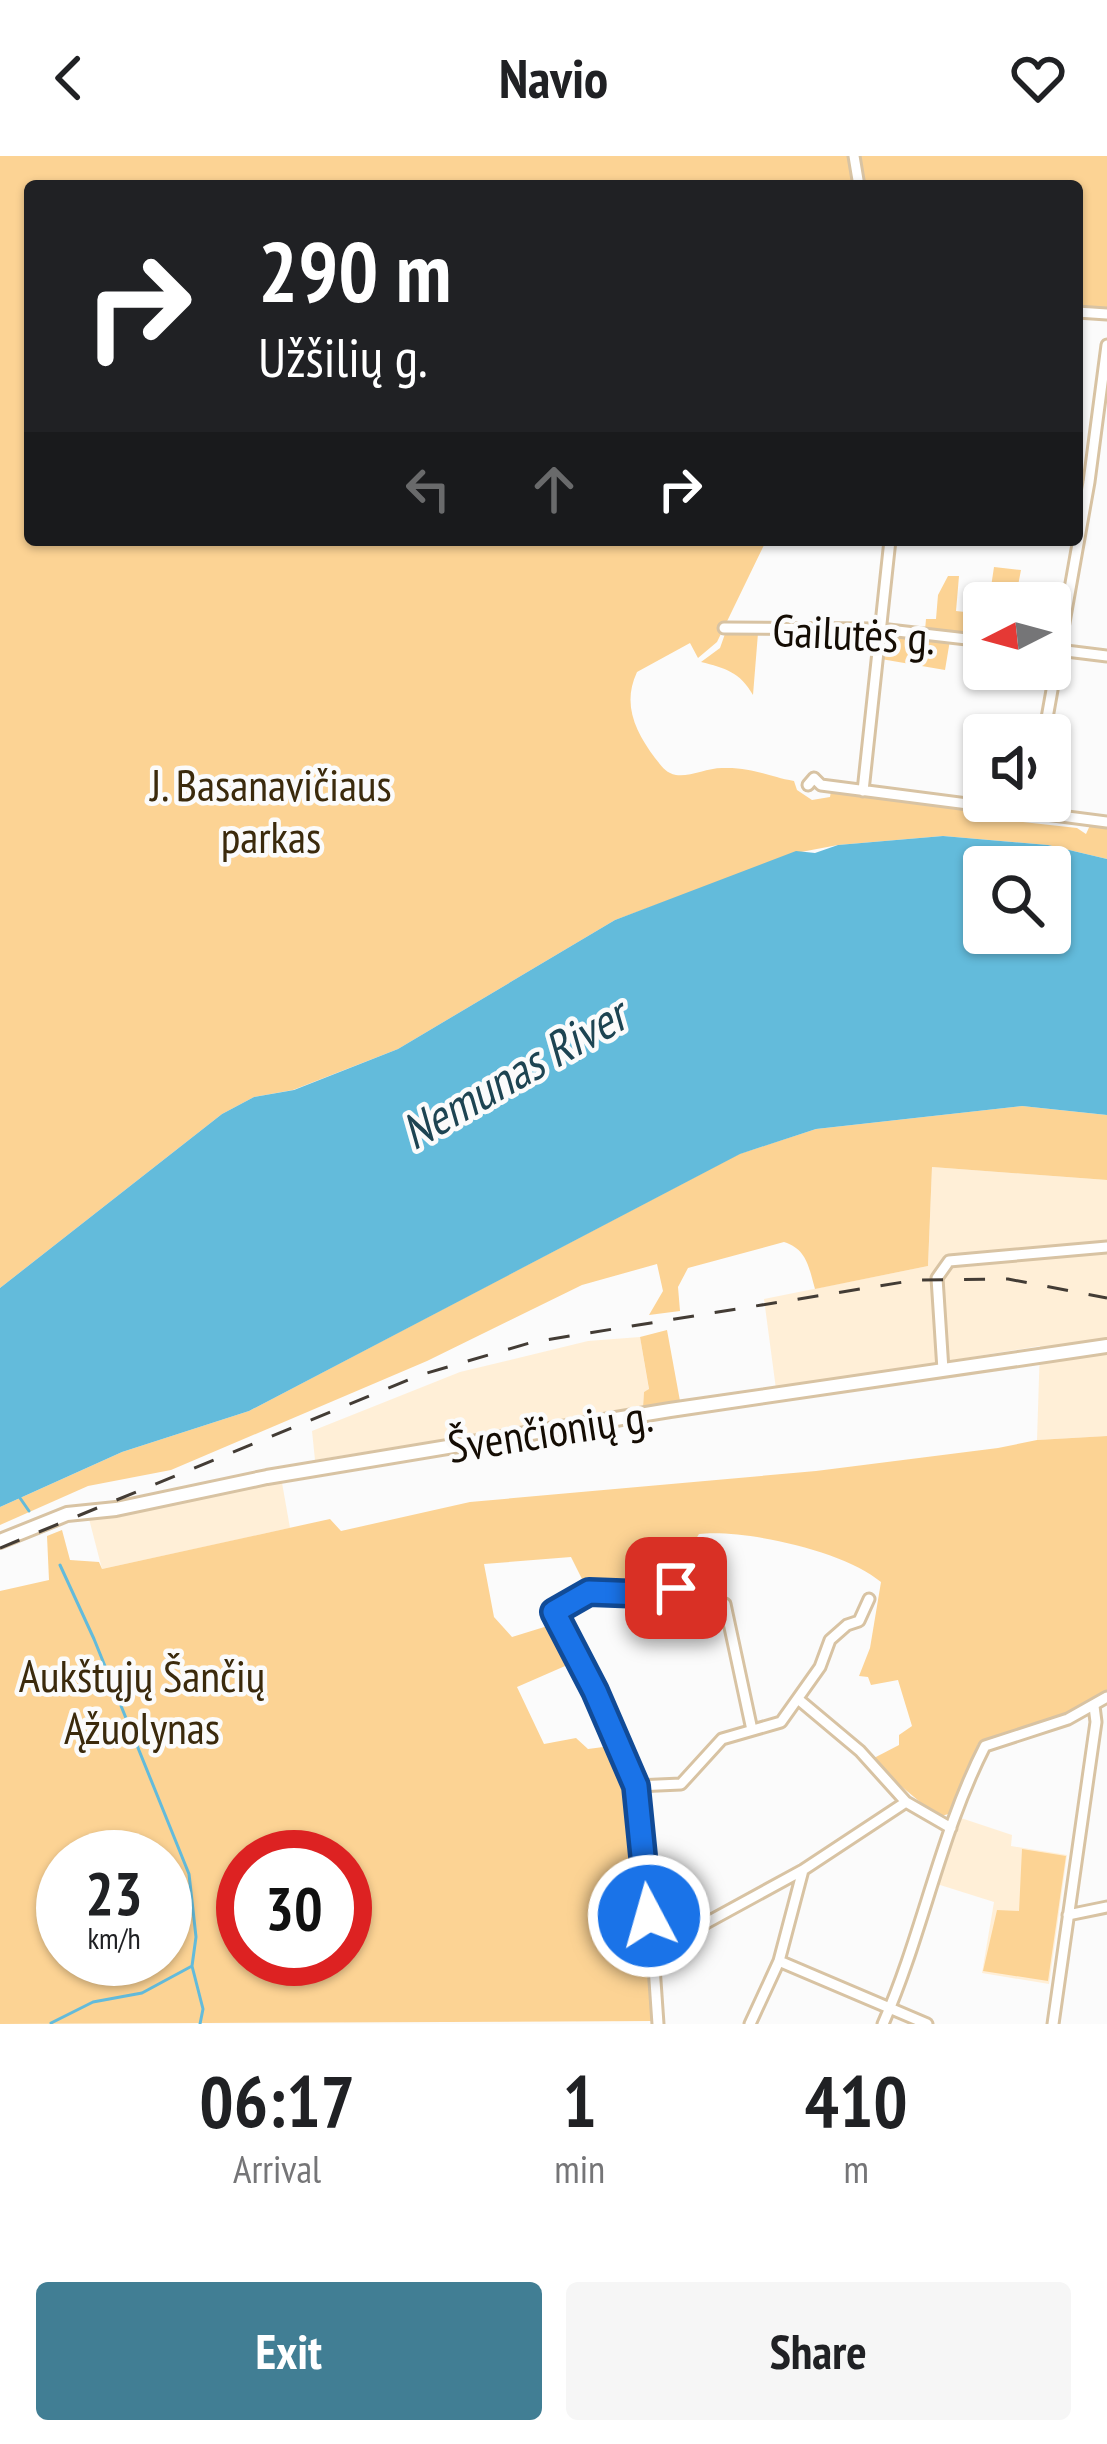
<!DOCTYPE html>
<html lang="en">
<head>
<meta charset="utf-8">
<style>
  :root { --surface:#fff; --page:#f6f6f6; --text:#202124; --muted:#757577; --accent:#417e94 }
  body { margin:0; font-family:"PT Sans Narrow",sans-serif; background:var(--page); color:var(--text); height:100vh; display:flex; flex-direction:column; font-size:45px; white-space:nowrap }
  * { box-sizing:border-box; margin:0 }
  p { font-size:39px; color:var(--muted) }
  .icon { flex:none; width:66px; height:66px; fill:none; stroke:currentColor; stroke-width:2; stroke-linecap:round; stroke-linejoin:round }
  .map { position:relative; height:1868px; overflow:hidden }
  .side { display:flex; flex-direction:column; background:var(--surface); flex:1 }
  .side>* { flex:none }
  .hud { position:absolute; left:24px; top:24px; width:1059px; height:366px; border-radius:12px; box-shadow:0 3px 9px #0004; background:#202124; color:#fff; overflow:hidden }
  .needle { width:78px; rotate:264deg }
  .controls { position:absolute; left:963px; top:426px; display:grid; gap:24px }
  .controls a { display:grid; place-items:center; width:108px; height:108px; border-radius:12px; background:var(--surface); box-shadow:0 3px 9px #0004; font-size:60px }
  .speed { position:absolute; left:36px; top:1674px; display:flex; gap:24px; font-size:60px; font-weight:700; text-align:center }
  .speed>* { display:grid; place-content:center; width:156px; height:156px; border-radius:50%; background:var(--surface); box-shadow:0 3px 9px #0004; line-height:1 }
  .speed small { font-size:30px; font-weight:400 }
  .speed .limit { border:18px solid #d22; background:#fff; color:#111 }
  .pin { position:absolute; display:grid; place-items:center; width:102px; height:102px; color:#fff; margin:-51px; border-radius:24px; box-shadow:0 6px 18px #0006 }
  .me { position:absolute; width:132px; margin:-66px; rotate:354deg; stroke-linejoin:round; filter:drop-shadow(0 0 9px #0008) }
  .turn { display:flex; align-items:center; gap:42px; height:252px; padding:0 36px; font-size:54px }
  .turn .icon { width:156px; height:156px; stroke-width:2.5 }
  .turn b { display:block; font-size:84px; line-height:102px }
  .lanes { display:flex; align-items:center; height:114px; padding:0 36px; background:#0003; justify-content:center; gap:60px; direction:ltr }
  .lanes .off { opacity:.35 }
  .eta { display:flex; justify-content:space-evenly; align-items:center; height:204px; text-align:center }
  .eta b { font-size:72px; font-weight:700; line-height:84px }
  .primary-button { display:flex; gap:24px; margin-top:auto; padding:24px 36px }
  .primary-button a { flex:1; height:138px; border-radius:12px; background:var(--accent); color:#fff; font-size:48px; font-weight:700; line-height:138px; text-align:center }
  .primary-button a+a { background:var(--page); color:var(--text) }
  header { display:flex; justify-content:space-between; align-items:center; height:156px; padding:0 36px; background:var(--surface); font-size:54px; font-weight:700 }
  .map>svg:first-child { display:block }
  .built { fill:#ffefd7 }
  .green { fill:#fcd394; fill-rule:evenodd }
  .water { fill:#63bbdb; fill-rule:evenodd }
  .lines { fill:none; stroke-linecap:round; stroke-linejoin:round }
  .stream { stroke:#63bbdb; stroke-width:3 }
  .street-casing { stroke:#d8c3a3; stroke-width:15 }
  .secondary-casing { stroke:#d8c3a3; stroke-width:18 }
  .street { stroke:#fff; stroke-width:9 }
  .secondary { stroke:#fff; stroke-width:12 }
  .rail { stroke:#433c35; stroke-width:3; stroke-dasharray:21 21; stroke-linecap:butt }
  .route-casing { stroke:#114b97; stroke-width:30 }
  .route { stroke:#1a73e8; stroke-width:21 }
  .labels { text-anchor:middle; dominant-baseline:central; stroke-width:9; stroke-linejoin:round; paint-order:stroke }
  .street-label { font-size:45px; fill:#140c03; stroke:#fbfbfb }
  .park-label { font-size:45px; fill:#3b2a0c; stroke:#fbfbfb }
  .water-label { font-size:48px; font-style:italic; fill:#1d4452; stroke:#fbfbfb }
</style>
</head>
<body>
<header><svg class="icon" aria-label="back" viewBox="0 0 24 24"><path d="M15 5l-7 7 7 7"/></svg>Navio<svg class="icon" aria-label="heart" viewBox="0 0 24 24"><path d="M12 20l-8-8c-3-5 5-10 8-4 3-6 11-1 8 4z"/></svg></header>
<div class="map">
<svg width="1107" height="1868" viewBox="0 0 1107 1868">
  <rect width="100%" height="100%" fill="#fbfbfb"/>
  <path class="built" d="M 932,1011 L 1107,1024 L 1107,1280 L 1037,1284 L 1040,1190 L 776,1233 L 764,1143 L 928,1110 Z
    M 640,1181 L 649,1234 L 644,1236 L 643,1251 L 315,1304 L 312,1275 L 460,1216 L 588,1185 Z
    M 281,1321 L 290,1372 L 102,1413 L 88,1359 Z
    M 961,1662 L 1012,1679 L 1011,1690 L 1067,1699 L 1049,1828 L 982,1817 L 994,1746 L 937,1728 Z"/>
  <path class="green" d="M 0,0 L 1107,0 L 1107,155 L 1077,152 L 1077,30 L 30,30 L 30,384 L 778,384 L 765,387 L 717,486 L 698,502 L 690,487 L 637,516 C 622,548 635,575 655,602 C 661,609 665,617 676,619 C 690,621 707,612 722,612 C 753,611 766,620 794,625 L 797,634 L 812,644 L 830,641 L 831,635 L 1023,659 L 1023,666 L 1077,672 L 1086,678 L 1091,667 L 1107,670 L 1107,703 L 1048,689 L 943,680 L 838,689 L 801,696 L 615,764 L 398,893 L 293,934 L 254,941 L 222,958 L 0,1132 Z
    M 994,411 L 1021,414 L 1015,445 L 1019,447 L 984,447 L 984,481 L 925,474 L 926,463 L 936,463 L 938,439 L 948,420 L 959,420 L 956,455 L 974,457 L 978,441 L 1000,443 L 1001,433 L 991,431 Z
    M 726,475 L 758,477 L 753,539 C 740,516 725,512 701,506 L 720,492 Z
    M 883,476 L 950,484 L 945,514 L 881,503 Z
    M 1022,950 L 1107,959 L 1107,1024 L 932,1011 L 928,1110 L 815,1133 C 809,1112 807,1093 784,1086 L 688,1112 L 678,1131 L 680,1155 L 649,1159 L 663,1135 L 657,1108 L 582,1129 L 427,1205 L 171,1314 L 88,1330 L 0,1369 L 0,1351 L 122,1296 L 249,1255 L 739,998 L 816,973 Z
    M 667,1174 L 680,1245 L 643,1251 L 644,1236 L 649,1233 L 640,1181 Z
    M 1107,1280 L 1107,1535 L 1068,1558 L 978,1588 L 952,1657 L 938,1661 L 877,1610 L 874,1602 L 899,1589 L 899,1579 L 912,1570 L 898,1524 L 871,1529 L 868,1521 L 859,1520 L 870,1492 L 881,1426 C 845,1395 745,1373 699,1378 L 670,1424 L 619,1432 L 585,1429 L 571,1401 L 484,1408 L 494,1461 L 512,1481 L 554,1468 L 572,1507 L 517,1531 L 544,1588 L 576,1582 L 588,1593 L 611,1590 L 635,1648 L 634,1675 L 653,1865 L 0,1868 L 0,1435 L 49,1424 L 47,1380 L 62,1374 L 70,1404 L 99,1406 L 102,1413 L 330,1363 L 341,1375 L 470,1346 L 816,1315 L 998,1292 L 1037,1284 ZM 63,1701 L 165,1701 L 165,1803 L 63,1803 ZM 243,1701 L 345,1701 L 345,1803 L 243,1803 Z
    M 1022,1693 L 1066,1700 L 1048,1825 L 983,1815 L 997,1754 L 1019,1755 Z"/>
  <path class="water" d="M 943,680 L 1048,689 L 1107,703 L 1107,959 L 1022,950 L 816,973 L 740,998 L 249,1255 L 122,1296 L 0,1351 L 0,1132 L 222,958 L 254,941 L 294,934 L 398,893 L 615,764 L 796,695 L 815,697 L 838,689 ZM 984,711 L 1050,711 L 1050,777 L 984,777 Z"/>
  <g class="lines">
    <path class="stream" d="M 20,1342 L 29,1355
      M 60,1409 L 94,1483 L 189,1718 L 196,1781 L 192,1810 L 203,1853 L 200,1868
      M 51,1867 L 93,1846 L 142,1837 L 192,1810"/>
    <g class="street-casing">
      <path id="street" d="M 854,0 L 859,30
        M 1077,156 L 1107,158
        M 724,472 L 880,473 L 984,485
        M 1050,493 L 1107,500
        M 1044,579 L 1089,326 L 1107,189
        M 808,629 L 814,622 L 821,629 L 1107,666
        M 863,635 L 890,384
        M 943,1214 L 937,1122 L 949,1105 L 1107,1091
        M 725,1448 L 752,1574
        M 798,1543 L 860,1595 L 906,1646 L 951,1672
        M 636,1630 L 681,1628 L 722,1583 L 781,1566 L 820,1511 L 830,1484 L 847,1469 L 859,1465 L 869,1443
        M 1068,1759 L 1107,1751
        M 653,1796 L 636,1630 L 595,1535 L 553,1456 L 589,1436 L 642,1439 L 676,1432
        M 779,1805 L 927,1868
        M 658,1868 L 653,1796 L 803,1714 L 906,1646
        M 750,1868 L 779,1805 L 803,1714
        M 883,1868 C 923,1777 940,1678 985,1590 L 1068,1563 L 1107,1541
        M 1053,1868 L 1096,1566 L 1094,1550"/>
    </g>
    <g class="secondary-casing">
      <path id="secondary" d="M 0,1385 L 67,1358 L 116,1353 L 267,1321 L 670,1254 L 1107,1190"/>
    </g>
    <use href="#street" class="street"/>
    <use href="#secondary" class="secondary"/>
    <path class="rail" d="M 0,1392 L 420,1219 L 533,1186 L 916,1124 L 1008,1123 L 1107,1142"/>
  </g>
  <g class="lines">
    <g class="route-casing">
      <path id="route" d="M 649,1760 L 636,1630 L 595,1535 L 554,1456 L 589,1436 L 642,1438 L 676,1432"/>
    </g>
    <use href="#route" class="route"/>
  </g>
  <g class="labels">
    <g class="street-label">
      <text transform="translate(854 477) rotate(3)">Gailutės g.</text>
      <text transform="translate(550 1274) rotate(-9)">Švenčionių g.</text>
    </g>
    <g class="park-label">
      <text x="271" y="628">J. Basanavičiaus<tspan x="271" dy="52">parkas</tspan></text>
      <text x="142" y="1519">Aukštųjų Šančių<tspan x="142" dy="52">Ąžuolynas</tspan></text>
    </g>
    <g class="water-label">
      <text transform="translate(513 917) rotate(-30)">Nemunas River</text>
    </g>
  </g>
</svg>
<div class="controls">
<a><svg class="needle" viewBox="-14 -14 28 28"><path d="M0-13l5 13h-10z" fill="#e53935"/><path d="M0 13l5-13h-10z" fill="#757577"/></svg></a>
<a><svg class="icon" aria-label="sound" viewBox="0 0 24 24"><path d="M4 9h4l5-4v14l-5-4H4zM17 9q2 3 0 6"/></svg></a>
<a><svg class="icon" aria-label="search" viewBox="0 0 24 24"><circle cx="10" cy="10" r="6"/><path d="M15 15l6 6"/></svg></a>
</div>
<div class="speed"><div>23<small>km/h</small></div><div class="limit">30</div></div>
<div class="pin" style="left:676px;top:1432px;background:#d93025"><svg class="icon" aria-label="arrive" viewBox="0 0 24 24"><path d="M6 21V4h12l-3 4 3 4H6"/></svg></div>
<svg class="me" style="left:649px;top:1760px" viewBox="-20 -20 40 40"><circle r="17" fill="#1a73e8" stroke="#fff" stroke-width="3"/><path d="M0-11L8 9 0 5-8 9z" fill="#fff"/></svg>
<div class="hud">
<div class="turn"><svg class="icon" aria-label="right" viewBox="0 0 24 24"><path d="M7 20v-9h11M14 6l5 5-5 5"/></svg><div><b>290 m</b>Užšilių g.</div></div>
<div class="lanes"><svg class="icon off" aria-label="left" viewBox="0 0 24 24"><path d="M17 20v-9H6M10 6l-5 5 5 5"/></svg><svg class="icon off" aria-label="ahead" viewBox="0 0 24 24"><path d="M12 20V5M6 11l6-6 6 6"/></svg><svg class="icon" aria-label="right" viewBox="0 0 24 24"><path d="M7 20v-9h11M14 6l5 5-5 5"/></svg></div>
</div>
</div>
<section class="side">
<div class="eta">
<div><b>06:17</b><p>Arrival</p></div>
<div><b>1</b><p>min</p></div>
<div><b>410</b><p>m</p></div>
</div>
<div class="primary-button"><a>Exit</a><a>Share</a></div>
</section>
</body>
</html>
